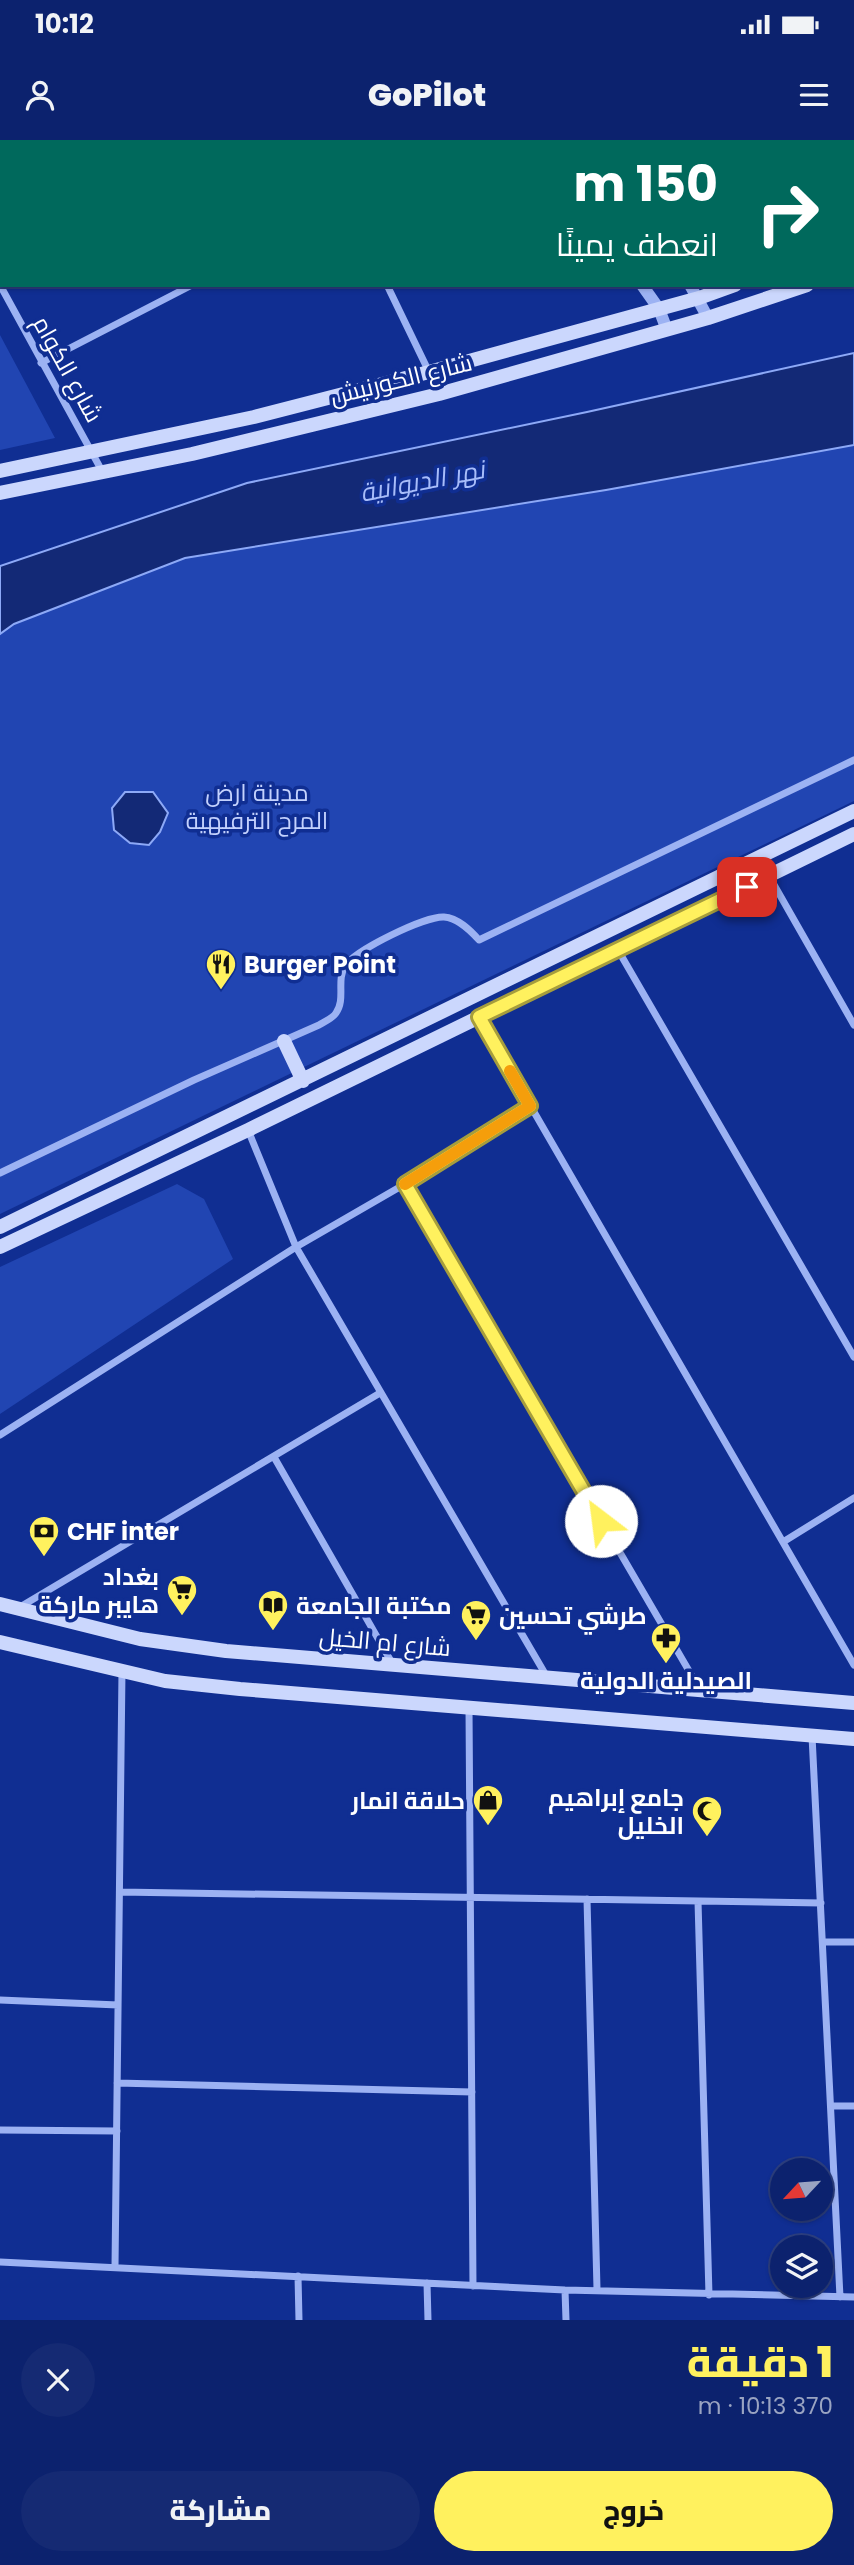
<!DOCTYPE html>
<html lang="ar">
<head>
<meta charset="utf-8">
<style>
  :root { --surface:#0c226e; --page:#152a73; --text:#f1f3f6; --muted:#9aa4c2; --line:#2c3f81; --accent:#fff15e }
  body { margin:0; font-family:Poppins,Cairo,sans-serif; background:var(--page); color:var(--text); direction:rtl; height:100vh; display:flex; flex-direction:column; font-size:26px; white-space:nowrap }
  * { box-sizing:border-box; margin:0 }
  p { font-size:23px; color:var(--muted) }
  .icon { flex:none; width:38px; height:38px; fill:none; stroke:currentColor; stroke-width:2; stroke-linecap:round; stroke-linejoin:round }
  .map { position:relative; height:2180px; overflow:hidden; direction:ltr }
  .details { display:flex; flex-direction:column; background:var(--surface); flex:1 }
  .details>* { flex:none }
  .banner { position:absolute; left:0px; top:0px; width:854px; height:147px; box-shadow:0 2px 5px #0004,0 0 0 2px var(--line); direction:rtl; background:#00695c; color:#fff; overflow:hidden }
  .needle { width:46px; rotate:244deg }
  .tools { position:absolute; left:770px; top:2018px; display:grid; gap:14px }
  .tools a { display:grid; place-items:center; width:63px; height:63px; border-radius:50%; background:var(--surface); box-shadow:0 2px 5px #0004,0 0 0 2px var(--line); font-size:35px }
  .pin { position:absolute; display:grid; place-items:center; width:60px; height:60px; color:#fff; margin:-30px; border-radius:14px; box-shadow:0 4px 10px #0006 }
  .me { position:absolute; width:77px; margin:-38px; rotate:330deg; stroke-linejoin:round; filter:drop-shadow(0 0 5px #0008) }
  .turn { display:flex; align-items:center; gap:24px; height:147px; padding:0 21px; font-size:32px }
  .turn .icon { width:91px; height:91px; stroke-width:2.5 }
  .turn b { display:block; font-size:49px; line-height:60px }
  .round { display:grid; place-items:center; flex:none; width:74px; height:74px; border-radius:37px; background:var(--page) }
  .headline { display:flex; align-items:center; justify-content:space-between; height:119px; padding:0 21px }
  h1 { font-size:42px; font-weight:800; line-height:52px; color:var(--accent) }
  .cta { display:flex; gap:14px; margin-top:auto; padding:14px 21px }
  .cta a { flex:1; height:80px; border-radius:42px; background:var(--accent); color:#111; font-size:28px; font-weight:800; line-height:80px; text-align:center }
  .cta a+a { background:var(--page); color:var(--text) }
  .status { display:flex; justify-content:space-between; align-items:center; height:49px; padding:0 35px; background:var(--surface); direction:ltr }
  .status svg { height:19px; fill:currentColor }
  header { display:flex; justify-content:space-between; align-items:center; height:91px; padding:0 21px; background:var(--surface); font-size:32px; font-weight:800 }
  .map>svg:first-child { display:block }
  .green { fill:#2145b2 }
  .water { fill:#132976; stroke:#8da9f7; stroke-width:2 }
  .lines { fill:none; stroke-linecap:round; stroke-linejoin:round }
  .minor { stroke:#9cb2f3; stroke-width:7 }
  .tertiary { stroke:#9cb2f3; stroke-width:12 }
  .secondary { stroke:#cbd7fd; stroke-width:14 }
  .route-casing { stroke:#a69d3d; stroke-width:18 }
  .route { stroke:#fff15e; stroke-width:12 }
  .slow { stroke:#f59e0b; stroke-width:12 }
  .labels { text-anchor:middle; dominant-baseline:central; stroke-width:7; stroke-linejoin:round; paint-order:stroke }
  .street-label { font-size:24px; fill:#fff; stroke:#102e92 }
  .park-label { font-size:24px; fill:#c4d2fe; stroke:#102e92 }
  .poi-label { font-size:24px; font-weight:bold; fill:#fff; stroke:#102e92; text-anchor:start }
  .water-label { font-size:26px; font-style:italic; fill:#a8bdfa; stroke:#102e92 }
</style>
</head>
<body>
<div class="status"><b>10:12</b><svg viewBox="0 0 49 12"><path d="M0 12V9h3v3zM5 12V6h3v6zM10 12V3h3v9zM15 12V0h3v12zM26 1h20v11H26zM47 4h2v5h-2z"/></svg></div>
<header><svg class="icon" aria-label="menu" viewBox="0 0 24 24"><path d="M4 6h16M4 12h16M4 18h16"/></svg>GoPilot<svg class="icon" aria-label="person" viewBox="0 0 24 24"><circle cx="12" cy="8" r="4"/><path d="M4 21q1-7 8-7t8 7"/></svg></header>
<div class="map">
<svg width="854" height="2180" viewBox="0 0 854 2180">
  <rect width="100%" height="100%" fill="#102e92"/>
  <path class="green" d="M 0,195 L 55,298 L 0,310 Z
    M 854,305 L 854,661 L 0,1074 L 0,494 L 14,484 L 185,418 Z
    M 177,1044 L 204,1059 L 233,1119 L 0,1274 L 0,1127 Z"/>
  <path class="water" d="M 854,213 L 854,305 L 606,350 L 185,418 L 14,484 L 0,494 L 0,426 L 247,343 L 587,272 Z
    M 125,652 L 153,652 L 168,673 L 160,692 L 149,705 L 130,703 L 114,690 L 112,668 Z"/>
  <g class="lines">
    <path class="minor" d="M 136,0 L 136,2
      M 317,0 L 318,2
      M 850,0 L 850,2
      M 628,2 L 628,0
      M 852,21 L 854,35
      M 0,145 L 102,331
      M 387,145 L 429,232
      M 41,223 L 192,145
      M 769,736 L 854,885
      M 618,810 L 854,1217
      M 479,877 L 854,1525
      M 248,990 L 296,1107 L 547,1537
      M 0,1033 L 194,940 L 319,885 C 324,882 333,878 336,873 C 346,859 336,841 345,826 C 355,810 425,776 444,777 C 458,778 470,790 479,800 L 854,620
      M 405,1044 L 699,1548
      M 0,1295 L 296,1107 L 405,1044 L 530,966
      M 274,1317 L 392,1523
      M 783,1402 L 854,1358
      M 20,1467 L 380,1253
      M 469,1568 L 473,2146
      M 812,1596 L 840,2157
      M 120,1752 L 821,1763
      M 587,1759 L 597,2149
      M 698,1761 L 709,2155
      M 823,1802 L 854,1802
      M 0,1860 L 118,1865
      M 117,1943 L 472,1952
      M 831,1966 L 854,1966
      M 0,1990 L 117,1991
      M 0,2122 L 565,2150 L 854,2157
      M 115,2127 L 122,1531
      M 298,2136 L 299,2180
      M 427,2143 L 428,2180
      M 565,2150 L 566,2180"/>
    <path class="tertiary" d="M 537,0 L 538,2
      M 585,0 L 587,2
      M 642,145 L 659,169 L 667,190
      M 690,145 L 708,178"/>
    <path class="secondary" d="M 852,103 L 854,102
      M 852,129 L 854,128
      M 0,331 L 254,277 L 429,232 L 699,158 L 735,145
      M 0,353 L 192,314 L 439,254 L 708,178 L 807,145
      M 284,901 L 303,941
      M 0,1087 L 854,671
      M 0,1107 L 248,990 L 854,694
      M 0,1464 L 140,1499 L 226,1511 L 854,1563
      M 0,1502 L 165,1541 L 240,1549 L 854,1599"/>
  </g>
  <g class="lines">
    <g class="route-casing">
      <path id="route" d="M 601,1381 L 405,1044 L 530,966 L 479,877 L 747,747"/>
    </g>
    <use href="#route" class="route"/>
    <path class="slow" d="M 405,1044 L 530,966 L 510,931"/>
  </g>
  <defs>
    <g id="restaurant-pin" transform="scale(1.575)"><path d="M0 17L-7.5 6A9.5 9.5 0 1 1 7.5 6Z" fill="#fff15e" stroke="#102e92"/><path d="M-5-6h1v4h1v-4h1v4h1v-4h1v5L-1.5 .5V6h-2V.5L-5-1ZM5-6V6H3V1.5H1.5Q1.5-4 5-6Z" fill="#111"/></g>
    <g id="bank-pin" transform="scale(1.575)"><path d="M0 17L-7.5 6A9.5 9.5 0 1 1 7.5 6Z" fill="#fff15e" stroke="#102e92"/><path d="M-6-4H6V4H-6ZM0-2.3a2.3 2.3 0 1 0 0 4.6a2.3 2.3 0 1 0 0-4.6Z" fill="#111"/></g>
    <g id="supermarket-pin" transform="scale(1.575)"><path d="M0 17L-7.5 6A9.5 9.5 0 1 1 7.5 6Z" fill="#fff15e" stroke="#102e92"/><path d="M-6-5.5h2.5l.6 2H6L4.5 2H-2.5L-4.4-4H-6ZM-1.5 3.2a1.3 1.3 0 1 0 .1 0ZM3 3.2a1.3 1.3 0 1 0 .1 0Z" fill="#111"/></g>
    <g id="library-pin" transform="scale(1.575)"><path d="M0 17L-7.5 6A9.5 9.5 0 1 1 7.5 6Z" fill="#fff15e" stroke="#102e92"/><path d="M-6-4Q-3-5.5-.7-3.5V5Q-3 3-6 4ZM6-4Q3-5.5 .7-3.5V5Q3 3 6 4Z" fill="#111"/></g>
    <g id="pharmacy-pin" transform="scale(1.575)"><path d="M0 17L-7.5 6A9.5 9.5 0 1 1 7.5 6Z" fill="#fff15e" stroke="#102e92"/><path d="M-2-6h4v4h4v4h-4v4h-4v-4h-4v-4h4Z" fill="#111"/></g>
    <g id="shop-pin" transform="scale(1.575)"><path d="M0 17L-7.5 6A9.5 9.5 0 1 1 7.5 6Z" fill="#fff15e" stroke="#102e92"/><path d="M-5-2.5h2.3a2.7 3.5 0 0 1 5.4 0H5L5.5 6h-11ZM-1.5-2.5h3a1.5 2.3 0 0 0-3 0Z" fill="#111"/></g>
    <g id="mosque-pin" transform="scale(1.575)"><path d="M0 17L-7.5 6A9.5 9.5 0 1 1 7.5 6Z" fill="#fff15e" stroke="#102e92"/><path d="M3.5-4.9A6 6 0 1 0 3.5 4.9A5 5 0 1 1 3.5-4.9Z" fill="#111"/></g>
  </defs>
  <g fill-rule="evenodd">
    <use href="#restaurant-pin" x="221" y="824"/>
    <use href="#bank-pin" x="44" y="1391"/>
    <use href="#supermarket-pin" x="182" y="1450"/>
    <use href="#library-pin" x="273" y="1465"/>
    <use href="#supermarket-pin" x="476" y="1475"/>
    <use href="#pharmacy-pin" x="666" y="1498"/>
    <use href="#shop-pin" x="488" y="1660"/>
    <use href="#mosque-pin" x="707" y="1671"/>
  </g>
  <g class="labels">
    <g class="street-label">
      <text transform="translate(68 229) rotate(61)">شارع الكوام</text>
      <text transform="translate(401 239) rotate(-14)">شارع الكورنيش</text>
      <text transform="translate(385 1502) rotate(5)">شارع ام الخيل</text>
    </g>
    <g class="park-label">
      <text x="257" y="652">مدينة ارض<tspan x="257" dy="28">المرح الترفيهية</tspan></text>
    </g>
    <g class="poi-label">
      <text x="244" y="824">Burger Point</text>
      <text x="67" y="1391">CHF inter</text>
      <text x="159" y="1436" text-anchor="end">بغداد<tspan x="159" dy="28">هايبر ماركة</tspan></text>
      <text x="296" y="1465">مكتبة الجامعة</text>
      <text x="499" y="1475">طرشي تحسين</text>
      <text x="666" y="1540" text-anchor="middle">الصيدلية الدولية</text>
      <text x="684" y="1657" text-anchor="end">جامع إبراهيم<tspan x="684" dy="28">الخليل</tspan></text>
      <text x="465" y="1660" text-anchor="end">حلاقة انمار</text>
    </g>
    <g class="water-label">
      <text transform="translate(422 341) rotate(-11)">نهر الديوانية</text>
    </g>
  </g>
</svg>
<div class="tools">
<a><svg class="needle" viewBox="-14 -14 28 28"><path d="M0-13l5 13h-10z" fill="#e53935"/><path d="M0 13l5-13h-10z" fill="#9aa4c2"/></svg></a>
<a><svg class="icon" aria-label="layers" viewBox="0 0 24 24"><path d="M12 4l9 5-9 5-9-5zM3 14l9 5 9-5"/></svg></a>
</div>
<div class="pin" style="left:747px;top:747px;background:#d93025"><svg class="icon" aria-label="arrive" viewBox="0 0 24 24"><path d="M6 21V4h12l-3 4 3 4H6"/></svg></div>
<svg class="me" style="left:601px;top:1381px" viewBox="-20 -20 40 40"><circle r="19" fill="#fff"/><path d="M0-13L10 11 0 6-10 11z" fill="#fff15e"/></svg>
<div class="banner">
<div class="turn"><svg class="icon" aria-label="right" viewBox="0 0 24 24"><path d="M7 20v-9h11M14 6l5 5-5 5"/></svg><div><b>150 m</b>انعطف يمينًا</div></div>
</div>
</div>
<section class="details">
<div class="headline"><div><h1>1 دقيقة</h1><p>370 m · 10:13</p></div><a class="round"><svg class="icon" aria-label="close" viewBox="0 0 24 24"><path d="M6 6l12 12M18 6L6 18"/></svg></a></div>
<div class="cta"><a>خروج</a><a>مشاركة</a></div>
</section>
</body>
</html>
